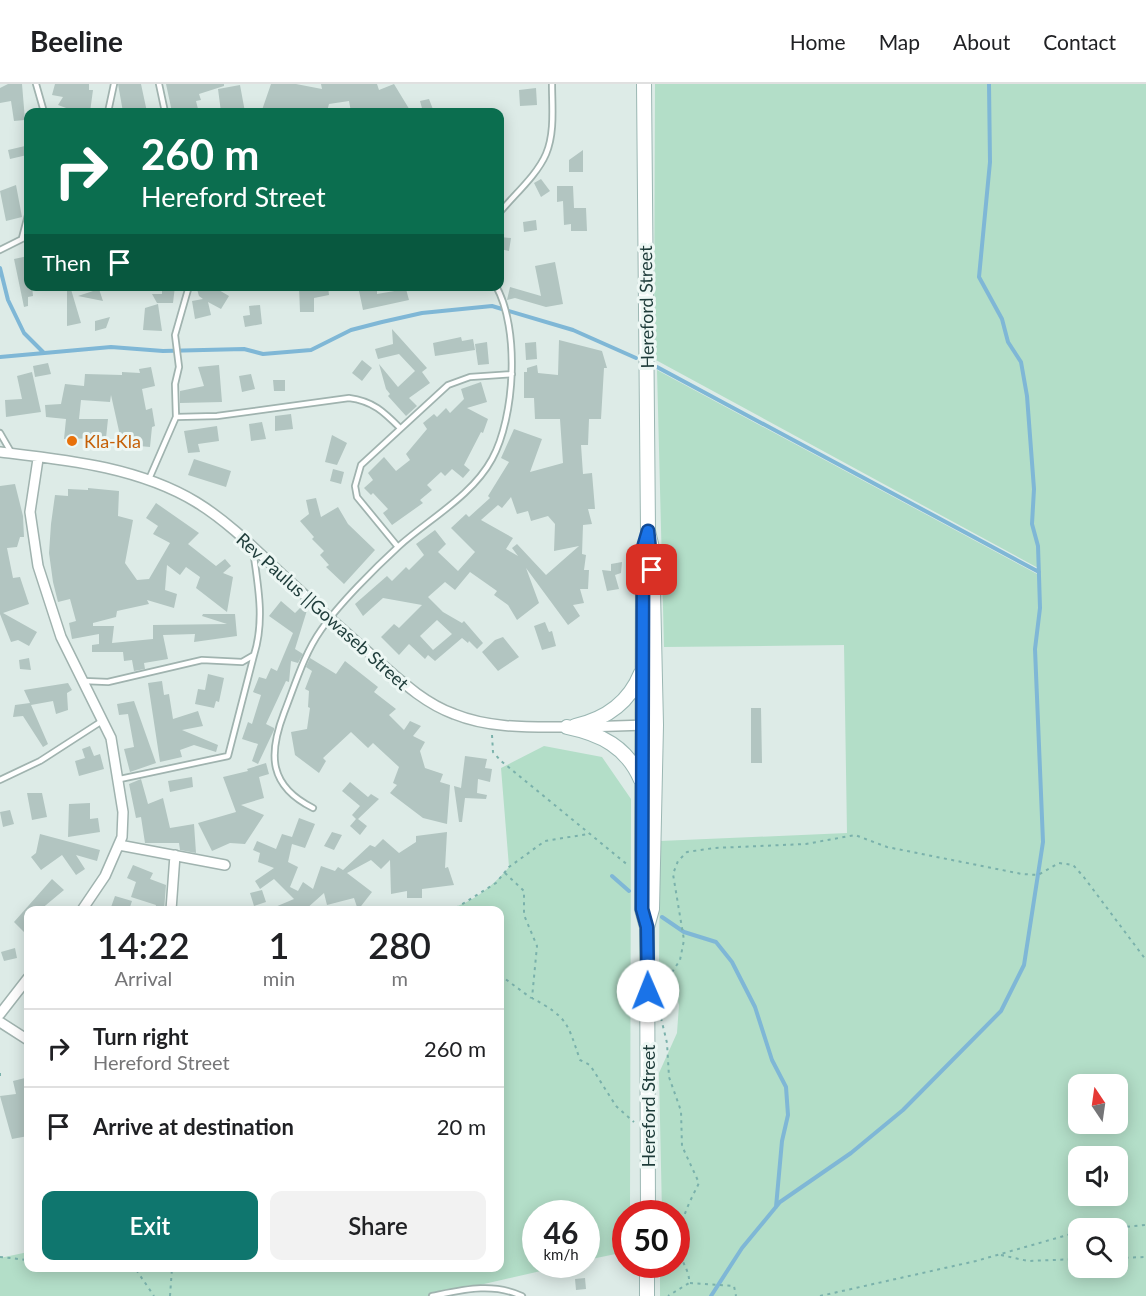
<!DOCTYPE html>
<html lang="en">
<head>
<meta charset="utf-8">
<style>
  :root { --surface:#fff; --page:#f2f2f2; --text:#202124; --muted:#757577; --line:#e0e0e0; --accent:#0f766e }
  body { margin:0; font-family:Lato,sans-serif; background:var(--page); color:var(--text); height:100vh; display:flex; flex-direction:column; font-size:22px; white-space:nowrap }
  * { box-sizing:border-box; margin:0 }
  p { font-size:20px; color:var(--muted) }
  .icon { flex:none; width:33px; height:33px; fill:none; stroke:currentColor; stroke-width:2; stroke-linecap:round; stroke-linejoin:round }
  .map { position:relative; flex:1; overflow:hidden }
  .details { position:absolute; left:24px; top:822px; width:480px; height:366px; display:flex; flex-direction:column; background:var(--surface); border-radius:12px; box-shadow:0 3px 15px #0003 }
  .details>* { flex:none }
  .top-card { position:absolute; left:24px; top:24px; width:480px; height:183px; border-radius:12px; box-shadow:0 3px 15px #0003; background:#0b6e4f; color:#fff; overflow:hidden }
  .needle { width:39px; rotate:347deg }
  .fabs { position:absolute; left:1068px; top:990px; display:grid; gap:12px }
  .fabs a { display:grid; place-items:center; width:60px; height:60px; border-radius:12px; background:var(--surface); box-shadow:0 3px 15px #0003; font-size:30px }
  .speed { position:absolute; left:522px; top:1116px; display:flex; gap:12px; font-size:30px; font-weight:700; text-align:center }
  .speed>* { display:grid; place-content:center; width:78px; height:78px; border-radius:50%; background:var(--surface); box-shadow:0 3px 15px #0003; line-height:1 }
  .speed small { font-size:15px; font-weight:400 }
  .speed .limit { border:9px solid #d22; background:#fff; color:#111 }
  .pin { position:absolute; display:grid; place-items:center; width:51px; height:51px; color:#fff; margin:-26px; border-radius:12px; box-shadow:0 3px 9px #0006 }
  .me { position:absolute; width:66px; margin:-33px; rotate:359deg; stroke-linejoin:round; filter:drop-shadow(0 0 4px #0008) }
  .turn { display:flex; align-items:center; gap:21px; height:126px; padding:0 18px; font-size:27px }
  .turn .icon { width:78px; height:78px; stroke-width:2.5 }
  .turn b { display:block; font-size:42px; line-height:51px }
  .then { display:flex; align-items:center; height:57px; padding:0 18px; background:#0003; gap:12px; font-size:22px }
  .eta { display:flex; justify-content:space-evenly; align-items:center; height:102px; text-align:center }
  .eta b { font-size:36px; font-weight:600; line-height:42px }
  .button { display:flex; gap:12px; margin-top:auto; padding:12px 18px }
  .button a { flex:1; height:69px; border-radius:12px; background:var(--accent); color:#fff; font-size:24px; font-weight:600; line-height:69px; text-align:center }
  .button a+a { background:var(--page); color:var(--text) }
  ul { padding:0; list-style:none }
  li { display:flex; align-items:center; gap:18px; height:78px; padding:0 18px; border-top:2px solid var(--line) }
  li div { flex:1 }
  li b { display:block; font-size:22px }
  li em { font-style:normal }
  header { display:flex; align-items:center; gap:36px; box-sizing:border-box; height:84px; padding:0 30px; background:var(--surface); border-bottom:2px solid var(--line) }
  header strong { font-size:28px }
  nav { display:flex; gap:33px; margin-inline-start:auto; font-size:21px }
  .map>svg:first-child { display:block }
  .green { fill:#b3dec8; fill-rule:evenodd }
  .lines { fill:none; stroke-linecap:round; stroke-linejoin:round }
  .stream { stroke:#7fb7d6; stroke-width:4 }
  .building { fill:#b2c5c1; fill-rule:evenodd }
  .lane-casing { stroke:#a0b3af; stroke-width:8 }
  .street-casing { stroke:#a0b3af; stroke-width:12 }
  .secondary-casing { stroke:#9bb7b3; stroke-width:16 }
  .path { stroke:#7ab1ab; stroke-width:2; stroke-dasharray:3 4.5; stroke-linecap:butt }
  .lane { stroke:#fff; stroke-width:4.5 }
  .street { stroke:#fff; stroke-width:9 }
  .secondary { stroke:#fff; stroke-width:14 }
  .route-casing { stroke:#114b97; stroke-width:15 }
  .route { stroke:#1a73e8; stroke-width:10 }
  .food-dot { fill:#e8710a; stroke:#edf7f4; stroke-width:2 }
  .labels { text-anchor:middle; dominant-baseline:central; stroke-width:6; stroke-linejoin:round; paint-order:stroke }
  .street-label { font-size:18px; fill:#1d3b39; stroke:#edf7f4 }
  .food-label { font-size:18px; fill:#c56008; stroke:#edf7f4; text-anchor:start }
</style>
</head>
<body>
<header>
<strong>Beeline</strong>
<nav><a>Home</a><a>Map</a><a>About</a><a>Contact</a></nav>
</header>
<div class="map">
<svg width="1146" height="1212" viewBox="0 0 1146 1212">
  <rect width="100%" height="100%" fill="#ddebe7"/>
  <path class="green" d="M 655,0 L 1146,0 L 1146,1212 L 660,1212 L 660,1181 L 676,1180 L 676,1130 L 662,1129 L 659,989 L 677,949 L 679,921 L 673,898 L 659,879 L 660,757 L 847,749 L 844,561 L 664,563 L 657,286 L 1039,491 L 1038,484 L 654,275 ZM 1078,1000 L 1118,1000 L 1118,1040 L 1078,1040 ZM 1078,1072 L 1118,1072 L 1118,1112 L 1078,1112 ZM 1118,1144 L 1118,1184 L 1078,1184 L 1078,1144 Z
    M 544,662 L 602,673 L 631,715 L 630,1129 L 626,1130 L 625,1168 L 587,1176 L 586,1130 L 536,1130 L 536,1180 L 567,1181 L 432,1212 L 0,1212 L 0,1174 L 28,1168 L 28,1184 L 500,1184 L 500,826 L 441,826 C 468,823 492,803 509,783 L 501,684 Z"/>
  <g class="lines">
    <path class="stream" d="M 0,184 L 8,216 L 24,249 L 44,269
      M 0,273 L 111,263 L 163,267 L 244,265 L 263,270 L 311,266 L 351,246 L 382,238 L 422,229 L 492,222 L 573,246 L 636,274
      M 657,283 L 1039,488
      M 612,792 L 629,807
      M 662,833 L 684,848 L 716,858 L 732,878 L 755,923 L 772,976 L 786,1003 L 788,1031 L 782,1057 L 776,1123
      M 711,1212 L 742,1164 L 780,1118 L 851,1069 L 903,1026 L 1001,927 L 1024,881 L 1043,758 L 1035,565 L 1040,524 L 1039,492 L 1038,462 L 1032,440 L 1034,405 L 1027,312 L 1021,278 L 1008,258 L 1002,235 L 979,193 L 990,78 L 989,0"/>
  </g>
  <path class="building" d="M 8,0 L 22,0 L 25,36 L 14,37 L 11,17 L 0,19 L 0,4 Z
    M 55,0 L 89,0 L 89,6 L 93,6 L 90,28 L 77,28 L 58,21 L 63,13 L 52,11 Z
    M 118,0 L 141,0 L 147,28 L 123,28 Z
    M 166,0 L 224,0 L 224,2 L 199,10 L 201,16 L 196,17 L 198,25 L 172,28 Z
    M 271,0 L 296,0 L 322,5 L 321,0 L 377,0 L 379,6 L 394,0 L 411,28 L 351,28 L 349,17 L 329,20 L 327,27 L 309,24 L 310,28 L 271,28 L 272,24 L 262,26 Z
    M 240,1 L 245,28 L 221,28 L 218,5 Z
    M 536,4 L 537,21 L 520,22 L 519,6 Z
    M 429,15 L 434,28 L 423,28 L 420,17 Z
    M 25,62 L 27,71 L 10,75 L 8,66 Z
    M 583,66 L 583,88 L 569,88 L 569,76 Z
    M 541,95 L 550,107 L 541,113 L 534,99 Z
    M 16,101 L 22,133 L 6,137 L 0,107 Z
    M 557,102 L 573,102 L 574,124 L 586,124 L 587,147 L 571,147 L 571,140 L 564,141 L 563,117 L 557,118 Z
    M 536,136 L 537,146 L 524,148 L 523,138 Z
    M 500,153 L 511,154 L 509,167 L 500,165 Z
    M 28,172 L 28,202 L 32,202 L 33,212 L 28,213 L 28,222 L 24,223 L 14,175 Z
    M 555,178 L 563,220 L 546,223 L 515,214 L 507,216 L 510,203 L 541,212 L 535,182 Z
    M 67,202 L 70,202 L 81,239 L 67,242 Z
    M 162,202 L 175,202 L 173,219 L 157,219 L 152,210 L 162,210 Z
    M 212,202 L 229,212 L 221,225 L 208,218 L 211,231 L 195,235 L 192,217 L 203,215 L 199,212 L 197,205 Z
    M 299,202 L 328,202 L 329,211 L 314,214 L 314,228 L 300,228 Z
    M 358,202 L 377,202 L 377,210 L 406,205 L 409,216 L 363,226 Z
    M 99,205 L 103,217 L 78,212 Z
    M 158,220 L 162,247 L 143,246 L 145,224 Z
    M 260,221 L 262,240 L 245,243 L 243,232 L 250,231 L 249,222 Z
    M 110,233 L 106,244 L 95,247 L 95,237 Z
    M 392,245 L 427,284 L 422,288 L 430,299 L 409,314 L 417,322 L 406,332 L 388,312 L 390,310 L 386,305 L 379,280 L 398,303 L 415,287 L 399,270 L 378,275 L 375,265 L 393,260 Z
    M 461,253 L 462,257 L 473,255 L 475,266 L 435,272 L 433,259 Z
    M 559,256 L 602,267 L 607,284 L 604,284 L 601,335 L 589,335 L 588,361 L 581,361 L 583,390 L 592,389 L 595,425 L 588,425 L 592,440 L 583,441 L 582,470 L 586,471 L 584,486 L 589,486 L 588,505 L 580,505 L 584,519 L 573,521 L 580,532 L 568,541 L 526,484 L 539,519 L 517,536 L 508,521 L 494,511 L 497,507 L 470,488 L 455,506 L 445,498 L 428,513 L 443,528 L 462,539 L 464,537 L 483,559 L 477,565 L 469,557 L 468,559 L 462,554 L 435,577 L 428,571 L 425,575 L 409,560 L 399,571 L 381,553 L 394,540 L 399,544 L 422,521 L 383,514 L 363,532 L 355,520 L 387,492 L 392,497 L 406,483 L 409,486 L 424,471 L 416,460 L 435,446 L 446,460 L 438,468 L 458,487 L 475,468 L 451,444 L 466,430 L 469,433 L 490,414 L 488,412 L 509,378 L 501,374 L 514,345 L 542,355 L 530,388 L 563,379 L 560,335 L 535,335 L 534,314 L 524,314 L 524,288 L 527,288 L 527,284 L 537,281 L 538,289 L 558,291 ZM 511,413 L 517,430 L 528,427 L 531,437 L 548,432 L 555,440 L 554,467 L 579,462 L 546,491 L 517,460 L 512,464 L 518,472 L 506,465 L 513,454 L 481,436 L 498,421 L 502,424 ZM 437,536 L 452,550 L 433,566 L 420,552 Z
    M 487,258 L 489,280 L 478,281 L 475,260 Z
    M 536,258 L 537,275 L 526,276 L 525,259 Z
    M 362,276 L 372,284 L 362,297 L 352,289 Z
    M 48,279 L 51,290 L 35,293 L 33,282 Z
    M 219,281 L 222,318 L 180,319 L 180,307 L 204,302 L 198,283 Z
    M 151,283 L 155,302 L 142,305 L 146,326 L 152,324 L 155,342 L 152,343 L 150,363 L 128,361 L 128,354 L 121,356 L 111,311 L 110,318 L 81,316 L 79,335 L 108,335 L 106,354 L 64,355 L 66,335 L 46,333 L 45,321 L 61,320 L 65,300 L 84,302 L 85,290 L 122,291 L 122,288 L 140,289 L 139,285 Z
    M 32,288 L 41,328 L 6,333 L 5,316 L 22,315 L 17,292 Z
    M 251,290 L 255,305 L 242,308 L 239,292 Z
    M 273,296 L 285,296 L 285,307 L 274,307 Z
    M 481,298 L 487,318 L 467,324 L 488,335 L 483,349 L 481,348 L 464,381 L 470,386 L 463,394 L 452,385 L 445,392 L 441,388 L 427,401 L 432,406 L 420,416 L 423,419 L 392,441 L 383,429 L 388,425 L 373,409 L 371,411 L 364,404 L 373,396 L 368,389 L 384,373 L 396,387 L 410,376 L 406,370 L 427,345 L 423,339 L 434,330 L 437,333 L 446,324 L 450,329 L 464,315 L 461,305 Z
    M 291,330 L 293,345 L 275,347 L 275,332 Z
    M 262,338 L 266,355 L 251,357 L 249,340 Z
    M 217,342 L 219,357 L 198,360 L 200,368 L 188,369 L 184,347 Z
    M 332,351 L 347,359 L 337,381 L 325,378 Z
    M 194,375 L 231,387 L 226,403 L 188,391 Z
    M 333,385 L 344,388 L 341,400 L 330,397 Z
    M 15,400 L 23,432 L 24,453 L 20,453 L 17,463 L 7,464 L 13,494 L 20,493 L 29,520 L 3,529 L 37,548 L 29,562 L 18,556 L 11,558 L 0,530 L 0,402 Z
    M 88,404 L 119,407 L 118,432 L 133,436 L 125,479 L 137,496 L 149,495 L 170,459 L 153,450 L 158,442 L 146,434 L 156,419 L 199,449 L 188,460 L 216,482 L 225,475 L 231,482 L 223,489 L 233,493 L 227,528 L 196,504 L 200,493 L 186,483 L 180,491 L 167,481 L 165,506 L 177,510 L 174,524 L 147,516 L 149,520 L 117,527 L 116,533 L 93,539 L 93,542 L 114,542 L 112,559 L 153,555 L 153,541 L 227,540 L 202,532 L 203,530 L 235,530 L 237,552 L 194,558 L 195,550 L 163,551 L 168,575 L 144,579 L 145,585 L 134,587 L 132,576 L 124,577 L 123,568 L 92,568 L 92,561 L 99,560 L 99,550 L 72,555 L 69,539 L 76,537 L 70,515 L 58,518 L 53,498 L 49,469 L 51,440 L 55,411 L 68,412 L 68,405 L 88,406 Z
    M 316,414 L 321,433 L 338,423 L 348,440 L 375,466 L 344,500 L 326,483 L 329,481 L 320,471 L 324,467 L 312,455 L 314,453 L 300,437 L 309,430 L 306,416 Z
    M 622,478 L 621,489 L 615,491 L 619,505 L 607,507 L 602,486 L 611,487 L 611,480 Z
    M 281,517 L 295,529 L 304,520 L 308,523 L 295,565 L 303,570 L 298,579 L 291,577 L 289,598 L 286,597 L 266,640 L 274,644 L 274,646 L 258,680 L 252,677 L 258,660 L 242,655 L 248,638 L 252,640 L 261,611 L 253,608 L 259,593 L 266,595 L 271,584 L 277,587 L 293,549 L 269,532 Z
    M 545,538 L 549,548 L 552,547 L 556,562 L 542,566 L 534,542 Z
    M 503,553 L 519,573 L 498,587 L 482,568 L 495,556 Z
    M 29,574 L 31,586 L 20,585 L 19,576 Z
    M 310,574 L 336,590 L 345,577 L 378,603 L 374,608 L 396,625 L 389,631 L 404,646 L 410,637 L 421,642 L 413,652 L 425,658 L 420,667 L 425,684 L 443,690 L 440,698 L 450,701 L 447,740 L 423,734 L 390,709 L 397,701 L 393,699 L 399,683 L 373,659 L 368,664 L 351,648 L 323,674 L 326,677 L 319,689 L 295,671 L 291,648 L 307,645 L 310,624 L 308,623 L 309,607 L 305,605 L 312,587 L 306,583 Z
    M 208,590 L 224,594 L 219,618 L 216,617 L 214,624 L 195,620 L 198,605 L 205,606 Z
    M 162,597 L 164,611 L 169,610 L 173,635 L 198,627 L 203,642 L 182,646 L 218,661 L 216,668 L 194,661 L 180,666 L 182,673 L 160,678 L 148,599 Z
    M 68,599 L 72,606 L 67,609 L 68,626 L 56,630 L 53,617 L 31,621 L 48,660 L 43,663 L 23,632 L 13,633 L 15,621 L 30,619 L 24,606 Z
    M 134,617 L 156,679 L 130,688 L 124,665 L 134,663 L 128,630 L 119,631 L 117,620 Z
    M 751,624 L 761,624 L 762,679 L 751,679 Z
    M 90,662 L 94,672 L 100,670 L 104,685 L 79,692 L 75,677 L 85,674 L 82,665 Z
    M 465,672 L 487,675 L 485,684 L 492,685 L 490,698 L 478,695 L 477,709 L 487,711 L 486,715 L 465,714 L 462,738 L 459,738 L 454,702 L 461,704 Z
    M 266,679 L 269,690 L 259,693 L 264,714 L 241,721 L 264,731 L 245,760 L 230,759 L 212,767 L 198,739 L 236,728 L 223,693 L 248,687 L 247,685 Z
    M 192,693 L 193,703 L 170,708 L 168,697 Z
    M 141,695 L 148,720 L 163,714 L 170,744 L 194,740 L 196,769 L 180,766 L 179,759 L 145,759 L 141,733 L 136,734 L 129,700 Z
    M 350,698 L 368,713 L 371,710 L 379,715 L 358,735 L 367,742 L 360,751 L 350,742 L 356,735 L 352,731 L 360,722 L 342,707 Z
    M 27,709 L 42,709 L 47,733 L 32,736 Z
    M 90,719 L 90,735 L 98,734 L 100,748 L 68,753 L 69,720 Z
    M 10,726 L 14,740 L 3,743 L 0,728 Z
    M 299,734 L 315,740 L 305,764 L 292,760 L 288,778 L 298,783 L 290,803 L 298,807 L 303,798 L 313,805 L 321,782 L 335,787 L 338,783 L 343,786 L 370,761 L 377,764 L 375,763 L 383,755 L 399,769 L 416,758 L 416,752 L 447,748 L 445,784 L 448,783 L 454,801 L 422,805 L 422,814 L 407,814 L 407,807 L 391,810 L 390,776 L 381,785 L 371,776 L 347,789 L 372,808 L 358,826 L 354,814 L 327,821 L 324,809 L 305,826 L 268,826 L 294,815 L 274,795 L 260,805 L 255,797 L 274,784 L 258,778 L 260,769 L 253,766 L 257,757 L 276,765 L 282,750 L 292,753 Z
    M 332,748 L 342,751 L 334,766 L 324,762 Z
    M 40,750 L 100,766 L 97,777 L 76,771 L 85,785 L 76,791 L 62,771 L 41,786 L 31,773 L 36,769 Z
    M 133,781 L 153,789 L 150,795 L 166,801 L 164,826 L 155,826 L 156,821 L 131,813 L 136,798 L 127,794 Z
    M 52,795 L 64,806 L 40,826 L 28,826 L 28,852 L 14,838 Z
    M 262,806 L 266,818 L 254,822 L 250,809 Z
    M 115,812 L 132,817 L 129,826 L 110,826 Z
    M 15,864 L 17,874 L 4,877 L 1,868 Z
    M 25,994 L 28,995 L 28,1052 L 12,1055 L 0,1012 L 16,1010 L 13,997 Z
    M 585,1194 L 586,1205 L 576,1206 L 575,1195 Z"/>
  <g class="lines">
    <g class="lane-casing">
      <path id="lane" d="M 36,0 L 44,28
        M 159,0 L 165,28
        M 108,28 L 114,0
        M 500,128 C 515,110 537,91 546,70 C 555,49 552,22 552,0
        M 22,154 L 28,131
        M 0,166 L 28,152
        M 176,333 L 217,332 L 349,314 C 373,317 384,328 400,344
        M 0,349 L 11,368
        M 149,395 L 176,333 L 175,300 L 179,283 L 175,251 L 189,202
        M 398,463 L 357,413 L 355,402 L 361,381 L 448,301 L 470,293 L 512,290
        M 84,597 L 108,598 L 202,576 L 242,578 L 254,571 C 265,536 258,502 253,466
        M 120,695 L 228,672 L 254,571
        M 0,696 L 40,677 L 102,637
        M 313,724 C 269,702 268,671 284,629 C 295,601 304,570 321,546 C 339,520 375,484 399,462 C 429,435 472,412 492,375 C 515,333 520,245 496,202
        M 432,1212 C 462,1206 492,1198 522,1212"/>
    </g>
    <g class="street-casing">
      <path id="street" d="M 0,368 C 67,376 138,383 196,418 C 229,438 258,468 286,494 C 316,522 346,549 377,576 C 401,597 424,619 454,630 C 491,645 532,643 571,643
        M 38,375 L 30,428 L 38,482 L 61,553 L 111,654 L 123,728 L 122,753 L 105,792 L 82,826
        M 585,643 L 646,641
        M 119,761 L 225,781
        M 171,826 L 175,771
        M 0,930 L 28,894
        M 0,938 L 28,956"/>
    </g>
    <g class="secondary-casing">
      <path id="secondary" d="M 644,0 L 648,447 L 652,464 L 656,641 L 652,825 L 647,843
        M 643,487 L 642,825 L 647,843 L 648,1130
        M 575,642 C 606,635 629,619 641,589
        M 567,643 C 601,650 627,663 641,696
        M 647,1212 L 647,1180"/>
    </g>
    <path class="path" d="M 492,651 L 493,668 L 501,677 L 629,782
      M 505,789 L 524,807 L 524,831 L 537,862 L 532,914 C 568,934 567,938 580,976 L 590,981 L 616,1022 L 634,1038
      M 441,826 L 456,824 L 496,799 L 509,783 L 545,757 L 588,750
      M 500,891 L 531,914
      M 660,897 L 671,890 L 680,876 L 684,856 L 673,790 L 678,777 L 687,768 L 714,764 L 806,760 L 855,751 L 887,763 L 1022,790 L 1038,791 L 1059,779 L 1073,781 L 1083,792 L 1146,876
      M 661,934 L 667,959 L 669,993 L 681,1027 L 682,1062 L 699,1099 C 688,1121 674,1147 681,1172 C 684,1182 690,1189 689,1199 L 668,1212
      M 0,989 L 0,996
      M 1112,1144 L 1146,1141
      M 1001,1171 L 1028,1177 L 1078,1175
      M 0,1173 L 28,1176
      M 1118,1174 L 1146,1173
      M 129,1184 L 137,1187 L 154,1212
      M 690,1199 L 734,1202 L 736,1212
      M 170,1212 L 172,1184
      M 820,1212 L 976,1177 L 1078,1148"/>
    <use href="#lane" class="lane"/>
    <use href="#street" class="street"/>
    <use href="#secondary" class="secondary"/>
  </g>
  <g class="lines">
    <g class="route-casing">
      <path id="route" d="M 648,907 L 647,843 L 642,825 L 643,464 L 648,447 L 652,486"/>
    </g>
    <use href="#route" class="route"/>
  </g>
  <circle class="food-dot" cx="72" cy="357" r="6"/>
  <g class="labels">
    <g class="street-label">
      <text transform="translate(646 223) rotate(-91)">Hereford Street</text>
      <text transform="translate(323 527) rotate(42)">Rev Paulus ǁGowaseb Street</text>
      <text transform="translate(648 1022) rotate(-90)">Hereford Street</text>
    </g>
    <g class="food-label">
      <text x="84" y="357">Kla-Kla</text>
    </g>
  </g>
</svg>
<div class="fabs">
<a><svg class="needle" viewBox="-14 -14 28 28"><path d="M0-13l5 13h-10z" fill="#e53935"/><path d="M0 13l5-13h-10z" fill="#757577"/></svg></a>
<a><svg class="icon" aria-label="sound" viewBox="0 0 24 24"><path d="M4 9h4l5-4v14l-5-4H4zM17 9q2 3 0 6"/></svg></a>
<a><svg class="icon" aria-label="search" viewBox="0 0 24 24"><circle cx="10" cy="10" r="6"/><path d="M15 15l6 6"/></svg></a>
</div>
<div class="speed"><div>46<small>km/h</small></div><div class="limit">50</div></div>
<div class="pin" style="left:652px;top:486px;background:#d93025"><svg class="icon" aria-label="arrive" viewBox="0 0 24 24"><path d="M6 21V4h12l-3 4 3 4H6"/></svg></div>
<svg class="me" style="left:648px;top:907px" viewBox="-20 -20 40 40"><circle r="19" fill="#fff"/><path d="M0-13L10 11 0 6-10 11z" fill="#1a73e8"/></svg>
<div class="top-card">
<div class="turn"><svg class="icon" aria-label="right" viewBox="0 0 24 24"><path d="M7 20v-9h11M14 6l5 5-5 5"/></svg><div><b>260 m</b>Hereford Street</div></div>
<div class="then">Then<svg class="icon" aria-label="arrive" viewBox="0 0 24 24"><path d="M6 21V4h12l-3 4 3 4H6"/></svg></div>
</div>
<section class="details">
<div class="eta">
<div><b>14:22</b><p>Arrival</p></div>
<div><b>1</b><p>min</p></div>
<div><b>280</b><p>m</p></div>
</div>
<ul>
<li><svg class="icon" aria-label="right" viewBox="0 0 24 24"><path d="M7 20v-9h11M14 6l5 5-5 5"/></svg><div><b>Turn right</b><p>Hereford Street</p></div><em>260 m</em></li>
<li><svg class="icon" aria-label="arrive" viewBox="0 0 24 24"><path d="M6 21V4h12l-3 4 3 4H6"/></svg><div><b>Arrive at destination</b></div><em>20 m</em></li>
</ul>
<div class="button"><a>Exit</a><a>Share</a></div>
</section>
</div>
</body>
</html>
